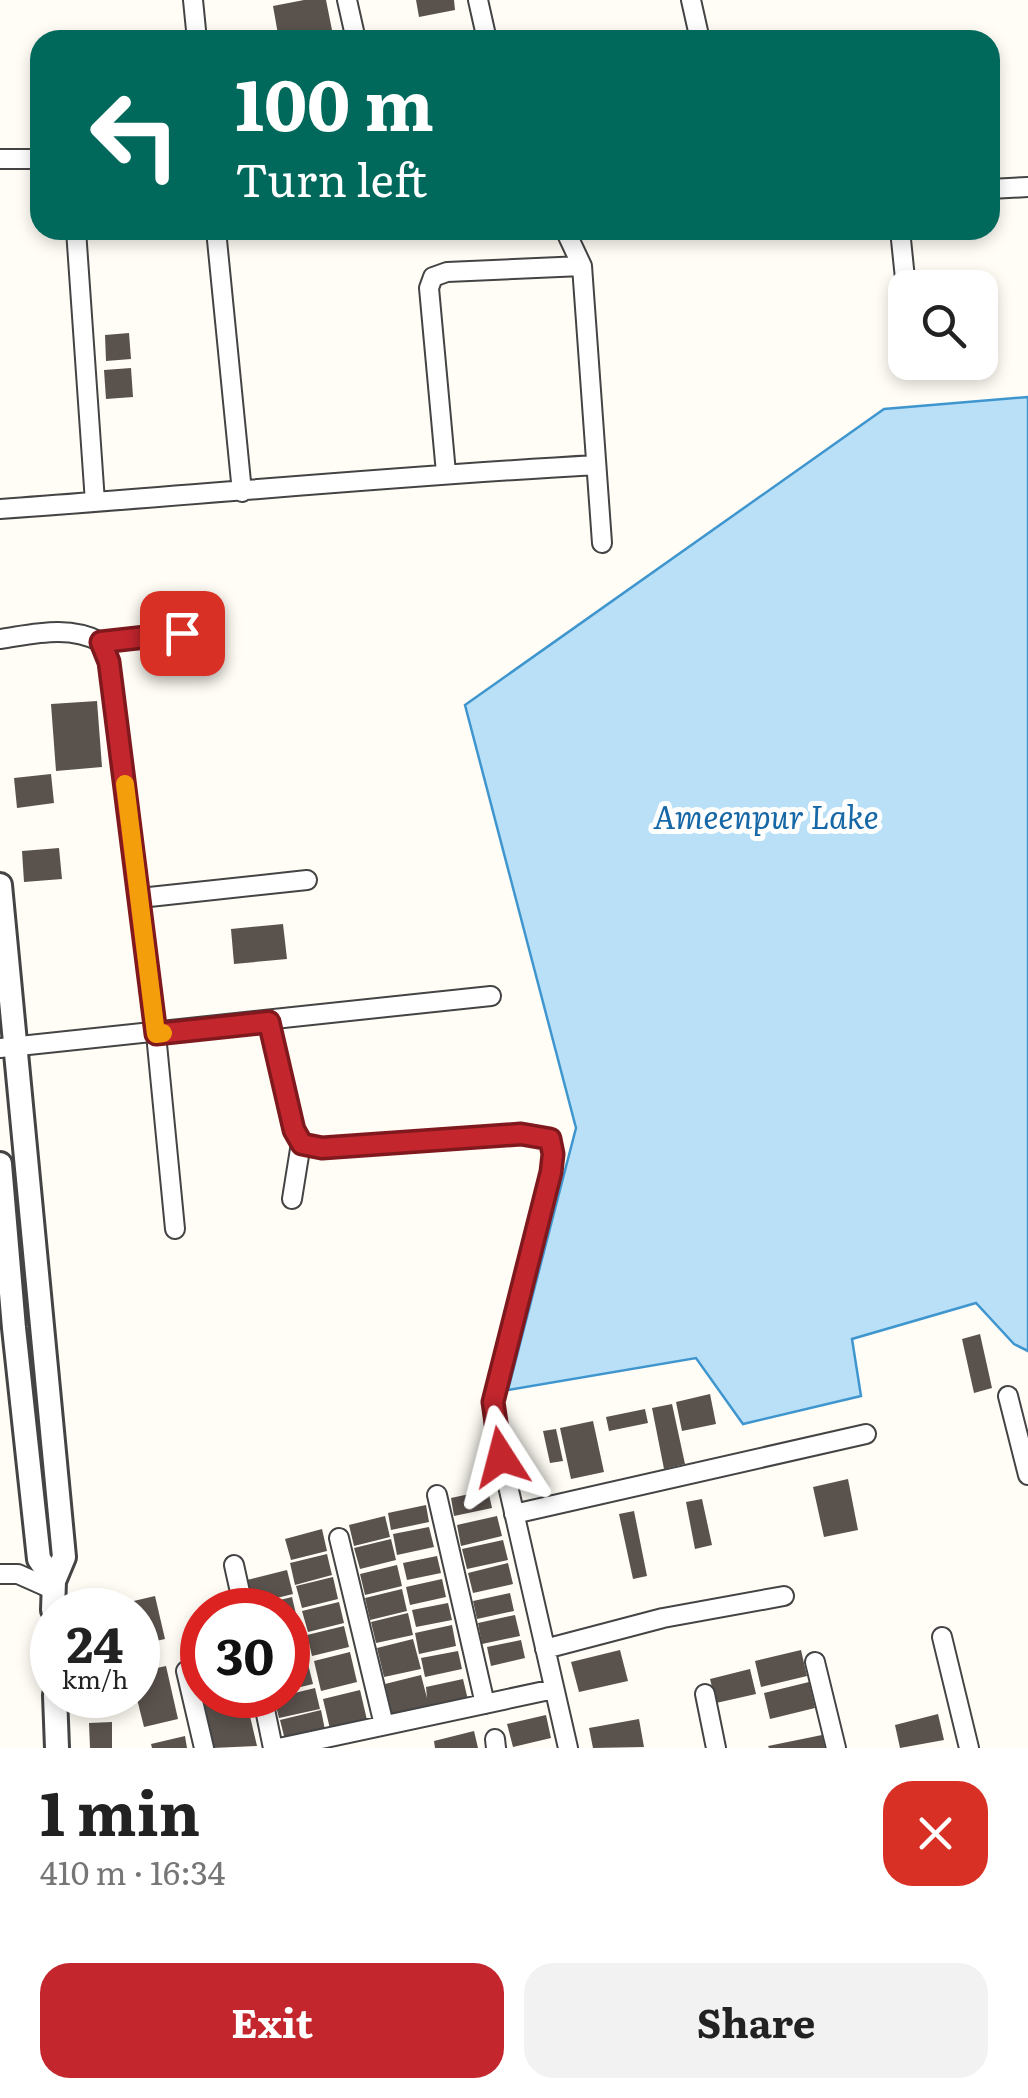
<!DOCTYPE html>
<html lang="en">
<head>
<meta charset="utf-8">
<style>
  :root { --surface:#fff; --page:#f2f2f2; --text:#222; --muted:#767676; --accent:#c4262e }
  body { margin:0; font-family:Literata,serif; background:var(--page); color:var(--text); height:100vh; display:flex; flex-direction:column; font-size:38px; white-space:nowrap }
  * { box-sizing:border-box; margin:0 }
  p { font-size:32px; color:var(--muted) }
  .icon { flex:none; width:55px; height:55px; fill:none; stroke:currentColor; stroke-width:2; stroke-linecap:round; stroke-linejoin:round }
  .map { position:relative; height:1748px; overflow:hidden }
  .details { display:flex; flex-direction:column; background:var(--surface); flex:1 }
  .details>* { flex:none }
  .banner { position:absolute; left:30px; top:30px; width:970px; height:210px; border-radius:30px; box-shadow:0 5px 15px #0003; background:#00695c; color:#fff; overflow:hidden }
  .buttons { position:absolute; left:888px; top:270px; display:grid; gap:20px }
  .buttons a { display:grid; place-items:center; width:110px; height:110px; border-radius:20px; background:var(--surface); box-shadow:0 5px 15px #0003; font-size:50px }
  .speed { position:absolute; left:30px; top:1588px; display:flex; gap:20px; font-size:50px; font-weight:700; text-align:center }
  .speed>* { display:grid; place-content:center; width:130px; height:130px; border-radius:50%; background:var(--surface); box-shadow:0 5px 15px #0003; line-height:1 }
  .speed small { font-size:25px; font-weight:400 }
  .speed .limit { border:15px solid #d22; background:#fff; color:#111 }
  .pin { position:absolute; display:grid; place-items:center; width:85px; height:85px; color:#fff; margin:-42px; border-radius:20px; box-shadow:0 5px 15px #0006 }
  .me { position:absolute; width:110px; margin:-55px; rotate:351deg; stroke-linejoin:round; filter:drop-shadow(0 0 8px #0008) }
  .turn { display:flex; align-items:center; gap:35px; height:210px; padding:0 40px; font-size:45px }
  .turn .icon { width:130px; height:130px; stroke-width:2.5 }
  .turn b { display:block; font-size:70px; line-height:85px }
  .round { display:grid; place-items:center; flex:none; width:105px; height:105px; border-radius:30px; background:var(--page) }
  .overview { display:flex; align-items:center; justify-content:space-between; height:170px; padding:0 40px }
  h1 { font-size:60px; font-weight:700; line-height:75px }
  .button { display:flex; gap:20px; margin-top:auto; padding:20px 40px }
  .button a { flex:1; height:115px; border-radius:30px; background:var(--accent); color:#fff; font-size:40px; font-weight:700; line-height:115px; text-align:center }
  .button a+a { background:var(--page); color:var(--text) }
  .map>svg:first-child { display:block }
  .water { fill:#b9e0f7; stroke:#3f96cf; stroke-width:2.5 }
  .building { fill:#5a524d }
  .lines { fill:none; stroke-linecap:round; stroke-linejoin:round }
  .minor-casing { stroke:#444; stroke-width:22 }
  .tertiary-casing { stroke:#444; stroke-width:28 }
  .minor { stroke:#fff; stroke-width:18 }
  .tertiary { stroke:#fff; stroke-width:22 }
  .route-casing { stroke:#7f191e; stroke-width:25 }
  .route { stroke:#c4262e; stroke-width:18 }
  .slow { stroke:#f59e0b; stroke-width:18 }
  .labels { text-anchor:middle; dominant-baseline:central; stroke-width:10; stroke-linejoin:round; paint-order:stroke }
  .water-label { font-size:32px; font-style:italic; fill:#1768a6; stroke:#fff }
</style>
</head>
<body>
<div class="map">
<svg width="1028" height="1748" viewBox="0 0 1028 1748">
  <rect width="100%" height="100%" fill="#fffdf5"/>
  <path class="water" d="M 1028,397 L 1028,1351 L 1014,1344 L 976,1303 L 852,1339 L 861,1396 L 743,1424 L 696,1358 L 508,1390 L 576,1128 L 465,705 L 884,409 Z"/>
  <path class="building" d="M 304,0 L 326,0 L 333,35 L 306,40 L 279,40 L 273,6 Z
    M 416,0 L 454,0 L 455,10 L 419,17 Z
    M 129,333 L 131,359 L 106,361 L 105,335 Z
    M 131,368 L 133,397 L 106,399 L 104,370 Z
    M 97,701 L 102,767 L 56,771 L 51,704 Z
    M 51,774 L 54,803 L 17,808 L 14,778 Z
    M 59,848 L 62,879 L 24,882 L 22,851 Z
    M 283,924 L 287,959 L 234,964 L 231,929 Z
    M 980,1334 L 992,1388 L 974,1393 L 962,1339 Z
    M 710,1394 L 716,1424 L 682,1431 L 676,1402 Z
    M 672,1404 L 685,1464 L 664,1469 L 652,1408 Z
    M 645,1409 L 648,1423 L 609,1431 L 606,1417 Z
    M 593,1421 L 604,1472 L 571,1479 L 560,1428 Z
    M 556,1429 L 563,1461 L 550,1463 L 543,1431 Z
    M 848,1479 L 858,1530 L 824,1537 L 813,1487 Z
    M 488,1490 L 492,1508 L 454,1516 L 451,1498 Z
    M 702,1499 L 712,1545 L 695,1549 L 686,1502 Z
    M 426,1505 L 429,1522 L 391,1530 L 388,1513 Z
    M 634,1511 L 647,1576 L 633,1579 L 619,1514 Z
    M 385,1516 L 390,1537 L 354,1546 L 349,1525 Z
    M 497,1516 L 502,1536 L 461,1546 L 457,1525 Z
    M 429,1527 L 434,1547 L 397,1555 L 393,1534 Z
    M 322,1529 L 327,1551 L 291,1560 L 285,1539 Z
    M 391,1539 L 396,1560 L 360,1569 L 354,1548 Z
    M 503,1540 L 508,1560 L 467,1569 L 462,1549 Z
    M 327,1554 L 332,1575 L 295,1585 L 290,1563 Z
    M 437,1556 L 441,1573 L 407,1580 L 403,1563 Z
    M 508,1563 L 513,1584 L 473,1593 L 468,1573 Z
    M 397,1565 L 402,1586 L 365,1595 L 360,1574 Z
    M 287,1570 L 293,1594 L 252,1604 L 247,1580 Z
    M 333,1577 L 338,1599 L 302,1608 L 296,1586 Z
    M 442,1579 L 446,1597 L 410,1605 L 406,1587 Z
    M 402,1589 L 407,1611 L 370,1620 L 365,1598 Z
    M 510,1593 L 514,1611 L 477,1619 L 473,1601 Z
    M 155,1596 L 165,1639 L 138,1645 L 138,1610 L 126,1610 L 125,1603 Z
    M 292,1597 L 299,1627 L 288,1630 L 288,1610 L 257,1610 L 256,1606 Z
    M 339,1602 L 344,1623 L 308,1632 L 302,1611 Z
    M 448,1603 L 452,1620 L 416,1627 L 412,1610 Z
    M 408,1613 L 413,1635 L 376,1643 L 371,1622 Z
    M 515,1615 L 520,1636 L 482,1644 L 478,1623 Z
    M 452,1625 L 456,1646 L 419,1654 L 415,1633 Z
    M 344,1626 L 349,1647 L 312,1656 L 307,1635 Z
    M 299,1632 L 306,1661 L 288,1666 L 288,1634 Z
    M 413,1639 L 421,1669 L 384,1677 L 377,1648 Z
    M 521,1640 L 525,1658 L 491,1666 L 487,1647 Z
    M 620,1650 L 628,1681 L 579,1692 L 571,1662 Z
    M 801,1650 L 807,1676 L 761,1687 L 755,1661 Z
    M 458,1651 L 462,1669 L 425,1677 L 421,1658 Z
    M 350,1652 L 357,1682 L 321,1691 L 314,1661 Z
    M 308,1664 L 313,1684 L 288,1690 L 288,1669 Z
    M 166,1666 L 178,1719 L 144,1727 L 136,1695 L 138,1672 Z
    M 750,1669 L 756,1694 L 716,1703 L 710,1679 Z
    M 421,1675 L 427,1698 L 426,1687 L 463,1679 L 468,1700 L 392,1714 L 385,1684 Z
    M 809,1682 L 815,1708 L 770,1719 L 764,1693 Z
    M 315,1688 L 320,1709 L 279,1718 L 274,1698 Z
    M 360,1690 L 367,1720 L 330,1729 L 323,1699 Z
    M 201,1695 L 245,1695 L 257,1746 L 213,1748 Z
    M 321,1710 L 325,1730 L 285,1740 L 280,1720 Z
    M 938,1714 L 944,1740 L 900,1748 L 895,1725 Z
    M 546,1715 L 551,1738 L 513,1747 L 507,1724 Z
    M 639,1719 L 644,1747 L 593,1748 L 589,1728 Z
    M 112,1722 L 112,1748 L 90,1748 L 89,1723 Z
    M 474,1731 L 478,1748 L 435,1748 L 434,1741 Z
    M 822,1735 L 825,1748 L 769,1748 L 768,1746 Z
    M 185,1736 L 187,1748 L 152,1748 L 151,1744 Z"/>
  <g class="lines">
    <g class="minor-casing">
      <path id="minor" d="M 193,0 L 197,40
        M 347,0 L 356,40
        M 478,0 L 487,40
        M 691,0 L 700,40
        M 0,159 L 40,159
        M 990,189 L 1028,187
        M 76,230 L 95,502
        M 216,230 L 242,492
        M 565,230 L 582,266 L 602,543
        M 900,230 L 906,288
        M 446,473 L 429,288 L 433,277 L 447,272 L 582,266
        M 0,509 C 199,495 397,476 596,465
        M 0,639 C 35,634 68,625 101,642 L 109,662 L 156,1034 L 175,1229
        M 101,642 L 182,633
        M 140,898 L 307,880
        M 269,1022 L 293,1130 L 301,1143 L 322,1148 L 521,1134 L 550,1139 L 553,1154 L 551,1172 L 493,1402 L 495,1429 L 568,1748
        M 0,1048 L 491,996
        M 292,1199 L 301,1143
        M 1008,1396 L 1028,1475
        M 437,1495 L 485,1704
        M 514,1514 L 866,1434
        M 339,1538 L 384,1725
        M 234,1565 L 244,1610
        M 0,1574 L 18,1574 L 54,1590
        M 942,1637 L 969,1748
        M 545,1649 L 663,1618 L 784,1596
        M 815,1662 L 836,1748
        M 186,1671 L 204,1748
        M 705,1694 L 716,1748
        M 262,1695 L 273,1748
        M 495,1739 L 496,1748
        M 279,1748 L 554,1689"/>
    </g>
    <g class="tertiary-casing">
      <path id="tertiary" d="M 0,885 L 64,1557 L 54,1581 L 53,1610
        M 0,1164 L 14,1328 L 39,1559 L 54,1581
        M 55,1695 L 57,1748"/>
    </g>
    <use href="#minor" class="minor"/>
    <use href="#tertiary" class="tertiary"/>
  </g>
  <g class="lines">
    <g class="route-casing">
      <path id="route" d="M 182,633 L 101,642 L 109,662 L 156,1034 L 269,1022 L 294,1130 L 302,1144 L 322,1148 L 521,1134 L 550,1139 L 553,1154 L 551,1172 L 493,1402 L 501,1457"/>
    </g>
    <use href="#route" class="route"/>
    <path class="slow" d="M 125,784 L 156,1034 L 163,1033"/>
  </g>
  <g class="labels">
    <g class="water-label">
      <text x="766" y="815">Ameenpur Lake</text>
    </g>
  </g>
</svg>
<div class="buttons">
<a><svg class="icon" aria-label="search" viewBox="0 0 24 24"><circle cx="10" cy="10" r="6"/><path d="M15 15l6 6"/></svg></a>
</div>
<div class="speed"><div>24<small>km/h</small></div><div class="limit">30</div></div>
<div class="pin" style="left:182px;top:633px;background:#d93025"><svg class="icon" aria-label="arrive" viewBox="0 0 24 24"><path d="M6 21V4h12l-3 4 3 4H6"/></svg></div>
<svg class="me" style="left:501px;top:1457px" viewBox="-20 -20 40 40"><path d="M0-17L14 15 0 8-14 15z" fill="#c4262e" stroke="#fff" stroke-width="4"/></svg>
<div class="banner">
<div class="turn"><svg class="icon" aria-label="left" viewBox="0 0 24 24"><path d="M17 20v-9H6M10 6l-5 5 5 5"/></svg><div><b>100 m</b>Turn left</div></div>
</div>
</div>
<section class="details">
<div class="overview"><div><h1>1 min</h1><p>410 m · 16:34</p></div><a class="round" style="background:#d93025;color:#fff"><svg class="icon" aria-label="close" viewBox="0 0 24 24"><path d="M6 6l12 12M18 6L6 18"/></svg></a></div>
<div class="button"><a>Exit</a><a>Share</a></div>
</section>
</body>
</html>
